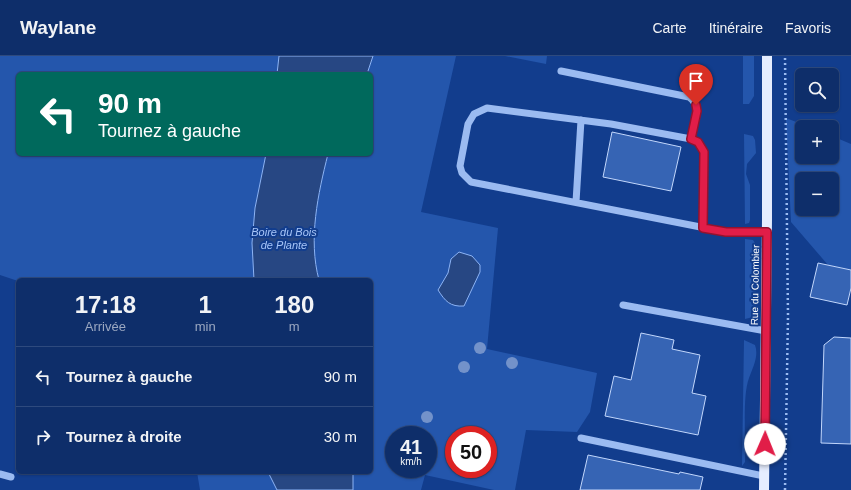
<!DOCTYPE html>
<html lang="fr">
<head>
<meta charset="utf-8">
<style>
  :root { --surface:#0e2e6a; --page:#173670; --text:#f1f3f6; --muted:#9ba8c1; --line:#2e4a7e }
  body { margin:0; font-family:Arial,sans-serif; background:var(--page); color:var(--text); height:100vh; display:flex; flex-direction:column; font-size:15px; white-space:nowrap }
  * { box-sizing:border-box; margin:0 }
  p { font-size:13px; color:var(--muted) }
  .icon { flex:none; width:22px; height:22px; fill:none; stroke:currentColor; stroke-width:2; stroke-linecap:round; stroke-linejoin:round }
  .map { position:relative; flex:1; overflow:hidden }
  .side { position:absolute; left:16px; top:222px; width:357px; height:196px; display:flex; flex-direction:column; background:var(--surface); border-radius:6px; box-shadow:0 1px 3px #0004,0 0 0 1px var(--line) }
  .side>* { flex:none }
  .top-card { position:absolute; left:16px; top:16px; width:357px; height:84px; border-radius:6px; box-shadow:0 1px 3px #0004,0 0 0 1px var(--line); background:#00695c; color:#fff; overflow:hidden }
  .fabs { position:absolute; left:795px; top:12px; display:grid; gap:8px }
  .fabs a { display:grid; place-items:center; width:44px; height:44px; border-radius:6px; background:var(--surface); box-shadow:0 1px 3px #0004,0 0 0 1px var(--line); font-size:20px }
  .speed { position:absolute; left:385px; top:370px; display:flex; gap:8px; font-size:20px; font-weight:700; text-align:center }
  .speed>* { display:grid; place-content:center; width:52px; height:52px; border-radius:50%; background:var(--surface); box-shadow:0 1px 3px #0004,0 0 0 1px var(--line); line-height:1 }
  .speed small { font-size:10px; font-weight:400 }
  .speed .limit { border:6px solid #d22; background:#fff; color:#111 }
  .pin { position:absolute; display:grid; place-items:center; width:34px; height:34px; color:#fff; margin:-41px -17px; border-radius:50% 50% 50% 0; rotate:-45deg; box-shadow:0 0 4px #0007 }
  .pin .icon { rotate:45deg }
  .me { position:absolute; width:44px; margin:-22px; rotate:1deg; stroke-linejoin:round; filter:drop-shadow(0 0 3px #0008) }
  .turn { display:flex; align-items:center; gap:14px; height:84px; padding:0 16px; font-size:18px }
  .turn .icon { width:52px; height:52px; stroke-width:2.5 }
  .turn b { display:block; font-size:28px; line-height:34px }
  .eta { display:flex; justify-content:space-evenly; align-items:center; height:68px; text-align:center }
  .eta b { font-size:24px; font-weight:800; line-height:28px }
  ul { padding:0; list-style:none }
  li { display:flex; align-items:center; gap:12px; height:60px; padding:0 16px; border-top:1px solid var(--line) }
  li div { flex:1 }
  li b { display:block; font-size:15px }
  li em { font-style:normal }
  header { display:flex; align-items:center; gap:24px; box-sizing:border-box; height:56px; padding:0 20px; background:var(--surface); border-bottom:1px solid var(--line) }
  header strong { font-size:19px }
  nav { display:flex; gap:22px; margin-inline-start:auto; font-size:14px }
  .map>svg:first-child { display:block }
  .green { fill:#2456ac; fill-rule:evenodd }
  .water { fill:#274783; stroke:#8db4f5 }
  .building { fill:#3664b4; stroke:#c2d7fc }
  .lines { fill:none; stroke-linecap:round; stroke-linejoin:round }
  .path { stroke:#9bbbf1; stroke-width:2.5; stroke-dasharray:2 3; stroke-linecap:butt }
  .minor { stroke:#9bbbf1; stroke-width:7 }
  .major { stroke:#e5edff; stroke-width:10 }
  .tree { fill:#7392ca }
  .route-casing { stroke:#92132f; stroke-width:10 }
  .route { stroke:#e11d48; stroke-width:7 }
  .labels { text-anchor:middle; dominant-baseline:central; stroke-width:4; stroke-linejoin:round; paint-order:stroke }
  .street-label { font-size:10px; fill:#fff; stroke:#123d8d }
  .water-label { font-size:11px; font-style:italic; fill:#a7c5f8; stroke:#123d8d }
</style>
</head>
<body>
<header>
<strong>Waylane</strong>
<nav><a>Carte</a><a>Itinéraire</a><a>Favoris</a></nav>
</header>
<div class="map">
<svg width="851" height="434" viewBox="0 0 851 434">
  <rect width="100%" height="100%" fill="#123d8d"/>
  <path class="green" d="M 0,0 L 279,0 L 277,18 L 18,18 L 18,98 L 266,98 L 255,152 L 252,187 L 254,224 L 18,225 L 0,219 Z
    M 373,0 L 456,0 L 421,156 L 498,172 L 487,293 L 597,317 L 590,356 L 577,376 L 526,374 L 515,434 L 494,434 L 425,419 L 421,434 L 353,434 L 353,416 L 371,416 L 371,224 L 319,224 C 308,183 318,138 328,98 L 371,98 L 371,18 L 367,18 ZM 394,379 L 428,379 L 428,413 L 394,413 ZM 454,379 L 488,379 L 488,413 L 454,413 Z
    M 505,0 L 547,0 L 546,8 Z
    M 743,0 L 754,0 L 754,40 L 749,48 L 743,48 Z
    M 786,62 L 809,71 L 802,71 L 802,101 L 832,101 L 832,80 L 851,88 L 851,214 L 828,209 L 791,166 ZM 802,123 L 832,123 L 832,153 L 802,153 Z
    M 744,78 L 753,80 L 755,84 L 756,97 L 747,108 L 746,118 L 750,129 L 750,164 L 749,167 L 745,168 Z
    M 745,183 L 753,184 L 756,189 L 756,256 L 753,261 L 745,263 Z
    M 744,284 L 755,289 C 759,300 753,311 749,322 C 742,340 746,384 745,406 L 742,410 Z
    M 197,416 L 268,416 L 277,434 L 200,434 Z"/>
  <path class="water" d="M 279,0 L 373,0 L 367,18 L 277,18 Z
    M 266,98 L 328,98 C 318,138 308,183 319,224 L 254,224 L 252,187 L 255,152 Z
    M 459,196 L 472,200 L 480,209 L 480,216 L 464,250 C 450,251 445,245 438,234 L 448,217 L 451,203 Z
    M 268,416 L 353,416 L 353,434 L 277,434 Z"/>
  <path class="building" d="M 612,76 L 681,91 L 671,135 L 603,121 Z
    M 818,207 L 851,214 L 851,232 L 847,249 L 810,241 Z
    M 641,277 L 674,284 L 672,293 L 700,299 L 692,337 L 706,340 L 698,379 L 605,360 L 614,320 L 631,324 Z
    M 834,281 L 851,282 L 851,388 L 821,387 L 824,289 Z
    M 588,399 L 679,418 L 680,416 L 703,421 L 700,434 L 580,434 Z"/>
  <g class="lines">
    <path class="path" d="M 785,434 L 788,260 L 785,0"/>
    <path class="minor" d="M 561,15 L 689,41 C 703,50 694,69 691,83
      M 576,146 L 581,64
      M 703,171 L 704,96 L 699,86 L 691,83 L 611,68 L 487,52 L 474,58 L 468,68 L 460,110 L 462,117 L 471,126 L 726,176 L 767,176
      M 623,249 L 766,275
      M 581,382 L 764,420
      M 0,418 L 11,421"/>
    <path class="major" d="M 764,434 L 767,163 L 767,0"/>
  </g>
  <g class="tree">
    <circle cx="480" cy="292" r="6"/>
    <circle cx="512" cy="307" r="6"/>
    <circle cx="464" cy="311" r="6"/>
    <circle cx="427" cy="361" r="6"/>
  </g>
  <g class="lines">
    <g class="route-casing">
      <path id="route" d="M 696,49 L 697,55 L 691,83 L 698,86 L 704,96 L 703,172 L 726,176 L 767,176 L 765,388"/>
    </g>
    <use href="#route" class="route"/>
  </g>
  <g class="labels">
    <g class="street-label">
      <text transform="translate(755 229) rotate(-89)">Rue du Colombier</text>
    </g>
    <g class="water-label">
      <text x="284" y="176">Boire du Bois<tspan x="284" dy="13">de Plante</tspan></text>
    </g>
  </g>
</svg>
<div class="fabs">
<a><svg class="icon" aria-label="search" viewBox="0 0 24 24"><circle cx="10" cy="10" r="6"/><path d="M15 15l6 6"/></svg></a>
<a>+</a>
<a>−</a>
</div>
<div class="speed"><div>41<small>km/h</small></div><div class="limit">50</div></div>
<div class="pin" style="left:696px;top:49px;background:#d93025"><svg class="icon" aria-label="arrive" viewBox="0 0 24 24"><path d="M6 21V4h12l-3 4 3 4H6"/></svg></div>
<svg class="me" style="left:765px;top:388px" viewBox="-20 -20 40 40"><circle r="19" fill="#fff"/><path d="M0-13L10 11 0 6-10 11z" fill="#e11d48"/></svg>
<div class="top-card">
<div class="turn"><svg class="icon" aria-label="left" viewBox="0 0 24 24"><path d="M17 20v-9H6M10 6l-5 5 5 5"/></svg><div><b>90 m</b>Tournez à gauche</div></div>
</div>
<section class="side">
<div class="eta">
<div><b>17:18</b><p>Arrivée</p></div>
<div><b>1</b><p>min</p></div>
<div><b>180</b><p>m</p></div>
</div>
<ul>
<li><svg class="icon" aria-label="left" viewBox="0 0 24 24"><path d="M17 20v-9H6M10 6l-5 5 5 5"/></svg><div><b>Tournez à gauche</b></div><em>90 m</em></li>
<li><svg class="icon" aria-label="right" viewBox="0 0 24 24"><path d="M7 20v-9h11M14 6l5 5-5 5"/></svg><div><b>Tournez à droite</b></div><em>30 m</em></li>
</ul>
</section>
</div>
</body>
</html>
